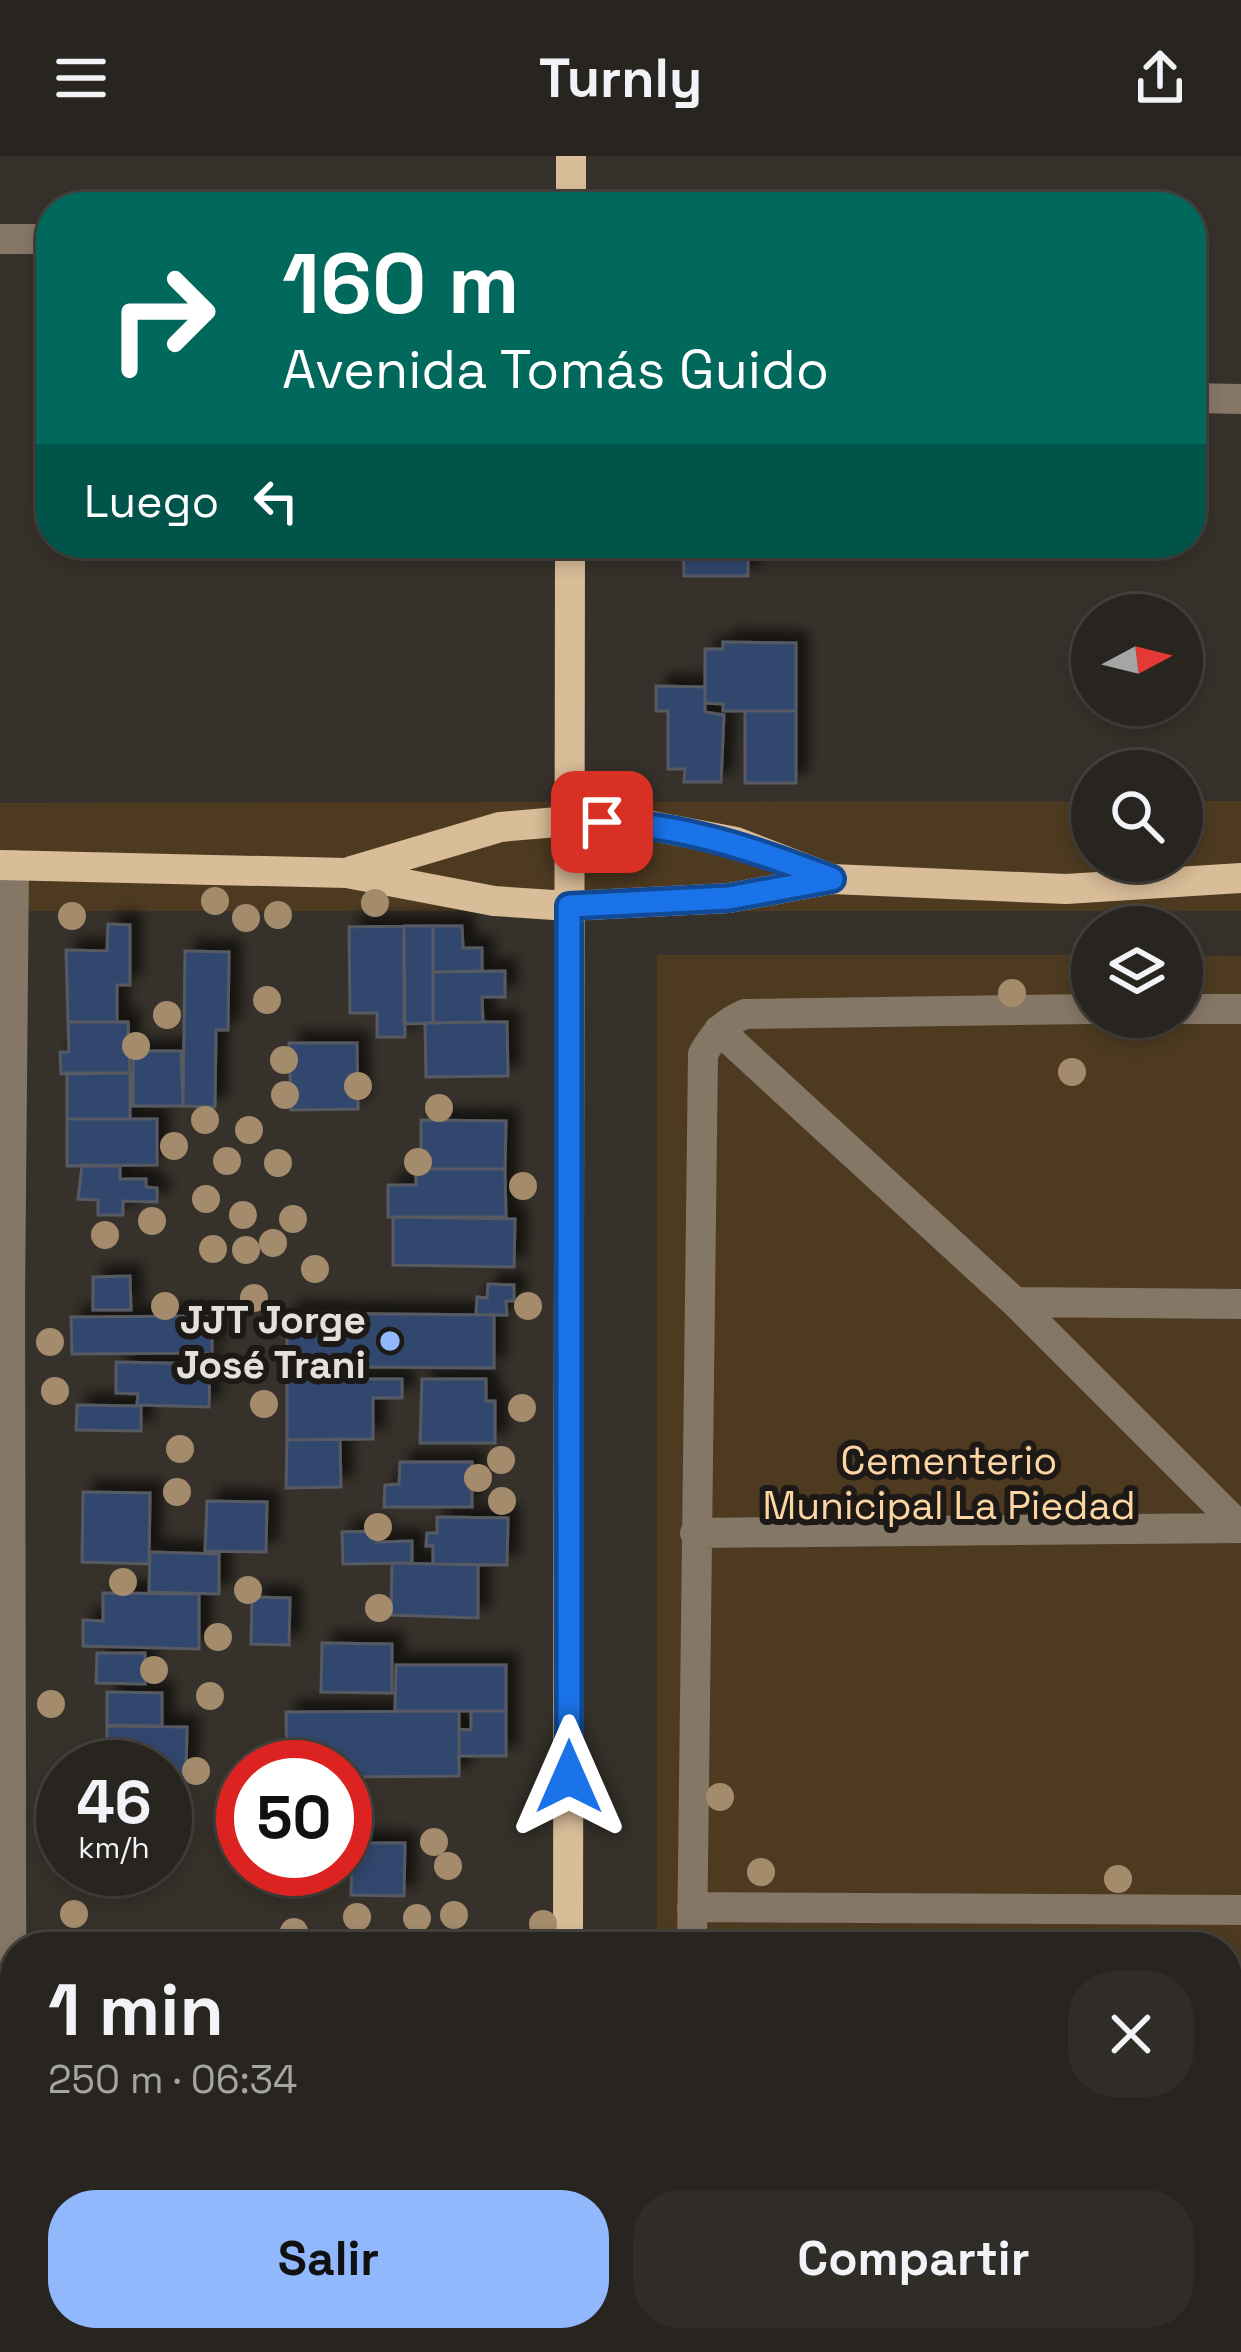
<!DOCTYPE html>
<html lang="es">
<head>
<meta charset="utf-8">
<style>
  :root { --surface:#282520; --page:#302d29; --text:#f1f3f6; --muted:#a5a5a5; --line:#44423e; --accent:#91b8fd }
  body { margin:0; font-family:"Space Grotesk",sans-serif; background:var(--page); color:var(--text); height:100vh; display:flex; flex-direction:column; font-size:45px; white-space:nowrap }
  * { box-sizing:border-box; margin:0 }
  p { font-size:39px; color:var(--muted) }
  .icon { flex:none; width:66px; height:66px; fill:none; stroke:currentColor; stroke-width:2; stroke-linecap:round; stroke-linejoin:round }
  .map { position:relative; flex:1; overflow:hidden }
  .side { position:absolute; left:0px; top:1776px; width:1242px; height:420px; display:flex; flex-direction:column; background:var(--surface); border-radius:48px 48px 0 0; box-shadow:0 6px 18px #0003,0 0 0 3px var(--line) }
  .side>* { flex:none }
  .hud { position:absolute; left:36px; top:36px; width:1170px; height:366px; border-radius:48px; box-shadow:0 6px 18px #0003,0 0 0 3px var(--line); background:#00695c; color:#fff; overflow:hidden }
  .needle { width:78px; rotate:83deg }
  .fabs { position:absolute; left:1071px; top:438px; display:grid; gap:24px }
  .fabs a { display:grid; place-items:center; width:132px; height:132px; border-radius:50%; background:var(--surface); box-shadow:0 6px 18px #0003,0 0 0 3px var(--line); font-size:60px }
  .speed { position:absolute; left:36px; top:1584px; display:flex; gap:24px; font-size:60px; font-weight:700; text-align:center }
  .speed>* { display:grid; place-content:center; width:156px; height:156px; border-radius:50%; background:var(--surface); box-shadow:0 6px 18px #0003,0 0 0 3px var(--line); line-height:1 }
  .speed small { font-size:30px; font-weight:400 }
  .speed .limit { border:18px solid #d22; background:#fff; color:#111 }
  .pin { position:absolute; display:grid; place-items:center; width:102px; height:102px; color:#fff; margin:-51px; border-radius:24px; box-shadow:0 6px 18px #0006 }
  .me { position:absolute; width:132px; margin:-66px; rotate:0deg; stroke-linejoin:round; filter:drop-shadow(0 0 9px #0008) }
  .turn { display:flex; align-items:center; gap:42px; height:252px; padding:0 48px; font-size:54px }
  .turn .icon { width:156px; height:156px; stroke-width:2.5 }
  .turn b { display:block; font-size:84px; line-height:102px }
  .then { display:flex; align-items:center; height:114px; padding:0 48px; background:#0003; gap:24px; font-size:45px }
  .round { display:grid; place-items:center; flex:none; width:126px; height:126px; border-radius:48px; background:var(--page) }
  .head { display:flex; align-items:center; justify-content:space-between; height:204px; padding:0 48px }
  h1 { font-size:72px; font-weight:700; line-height:90px }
  .action { display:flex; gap:24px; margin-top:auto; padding:24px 48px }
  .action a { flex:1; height:138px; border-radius:48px; background:var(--accent); color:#111; font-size:48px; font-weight:700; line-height:138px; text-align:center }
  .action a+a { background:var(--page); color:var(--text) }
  header { display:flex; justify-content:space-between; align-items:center; height:156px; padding:0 48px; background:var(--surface); font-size:54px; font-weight:700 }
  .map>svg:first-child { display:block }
  .green { fill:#4d3a21 }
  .building { fill:#32476d; stroke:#565a62; stroke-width:3; filter:url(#shadow) }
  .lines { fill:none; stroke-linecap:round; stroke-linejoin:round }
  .minor { stroke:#857766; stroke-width:30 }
  .major { stroke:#d9bc98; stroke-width:30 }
  .tree { fill:#a38b6c }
  .route-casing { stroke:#114b97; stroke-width:30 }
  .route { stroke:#1a73e8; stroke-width:21 }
  .poi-dot { fill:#91b8fd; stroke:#1c1916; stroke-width:4.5 }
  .labels { text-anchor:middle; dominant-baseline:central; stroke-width:12; stroke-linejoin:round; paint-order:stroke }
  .poi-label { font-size:39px; font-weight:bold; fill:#e4e0dc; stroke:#1c1916; text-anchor:end }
  .park-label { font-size:39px; fill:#fdd5a2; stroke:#1c1916 }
</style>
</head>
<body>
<header><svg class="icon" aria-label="menu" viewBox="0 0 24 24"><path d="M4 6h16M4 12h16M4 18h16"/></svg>Turnly<svg class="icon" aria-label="share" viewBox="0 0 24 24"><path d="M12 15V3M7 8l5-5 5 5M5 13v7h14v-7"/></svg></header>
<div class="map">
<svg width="1241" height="2196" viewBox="0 0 1241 2196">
  <defs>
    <filter id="shadow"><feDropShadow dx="11" dy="-11" stdDeviation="6" flood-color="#0009"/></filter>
  </defs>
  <rect width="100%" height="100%" fill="#36312a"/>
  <path class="green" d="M 1092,645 L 1092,705 L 1182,705 L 1182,645 L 1241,645 L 1241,755 L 0,755 L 0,647 Z
    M 657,799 L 1092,799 L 1092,861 L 1182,861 L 1182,799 L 1241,800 L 1241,2196 L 657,2196 L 657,2181 L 1227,2181 L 1227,1791 L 657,1791 Z"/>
  <path class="building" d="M 683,387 L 748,387 L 748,420 L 684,420 Z
    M 723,486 L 796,487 L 796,555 L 723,555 L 723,548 L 705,547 L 705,493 L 723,493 Z
    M 656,530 L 705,531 L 705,556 L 724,559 L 721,626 L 684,626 L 685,613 L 668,613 L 668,555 L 656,555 Z
    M 745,555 L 796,555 L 796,627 L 745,627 Z
    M 108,768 L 130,769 L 130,829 L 117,829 L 117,866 L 68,866 L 66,794 L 107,795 Z
    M 404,770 L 433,770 L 433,867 L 404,868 Z
    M 404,770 L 405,881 L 377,881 L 377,857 L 350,857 L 349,771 Z
    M 433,770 L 462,770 L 463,792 L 482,792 L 482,815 L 433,816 Z
    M 185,795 L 229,796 L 228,874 L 216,874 L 215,951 L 183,950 Z
    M 505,815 L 505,841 L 482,841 L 483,866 L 433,867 L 433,816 Z
    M 68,866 L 128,866 L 130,917 L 61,918 L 60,896 L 69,896 Z
    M 483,866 L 507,866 L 508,920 L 426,921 L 425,867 Z
    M 289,887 L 357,887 L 358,953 L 291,954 Z
    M 133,895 L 181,895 L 183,950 L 133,950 Z
    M 67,917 L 130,917 L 130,963 L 67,963 Z
    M 67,963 L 157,963 L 157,1009 L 67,1010 Z
    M 421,964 L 506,965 L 505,1013 L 421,1013 Z
    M 82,1009 L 120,1010 L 120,1023 L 146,1023 L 146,1031 L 157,1032 L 157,1046 L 123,1045 L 123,1059 L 98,1059 L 98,1044 L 78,1043 Z
    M 416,1013 L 505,1013 L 506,1061 L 388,1061 L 388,1029 L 416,1029 Z
    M 393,1061 L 515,1063 L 514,1111 L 393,1109 Z
    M 130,1120 L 131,1154 L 93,1154 L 93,1121 Z
    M 488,1128 L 514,1129 L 514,1145 L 506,1145 L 507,1159 L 476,1159 L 477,1141 L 487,1142 Z
    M 287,1157 L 494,1159 L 494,1212 L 355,1211 L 355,1223 L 287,1223 Z
    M 212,1160 L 212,1197 L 72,1198 L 71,1161 Z
    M 116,1206 L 210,1208 L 209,1251 L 137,1249 L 138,1238 L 116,1237 Z
    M 287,1223 L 402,1223 L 402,1242 L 373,1242 L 373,1283 L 287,1284 Z
    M 422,1223 L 486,1223 L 486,1245 L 495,1245 L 495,1287 L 420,1287 Z
    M 77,1249 L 141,1250 L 141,1275 L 76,1274 Z
    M 340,1283 L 341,1331 L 286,1332 L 287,1284 Z
    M 400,1306 L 472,1306 L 472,1351 L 384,1351 L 385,1329 L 399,1328 Z
    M 83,1336 L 150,1337 L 149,1408 L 82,1406 Z
    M 207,1345 L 267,1346 L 266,1396 L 205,1395 Z
    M 437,1361 L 508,1362 L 507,1409 L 433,1408 L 433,1390 L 426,1390 L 427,1377 L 437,1377 Z
    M 377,1375 L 377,1386 L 412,1385 L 412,1407 L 343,1408 L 342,1376 Z
    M 150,1396 L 219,1398 L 219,1438 L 149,1436 Z
    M 392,1407 L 478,1409 L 478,1462 L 391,1459 Z
    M 103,1437 L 199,1438 L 199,1493 L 83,1490 L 83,1464 L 103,1465 Z
    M 252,1441 L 290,1442 L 289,1489 L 251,1488 Z
    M 322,1487 L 392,1488 L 392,1537 L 321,1536 Z
    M 97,1497 L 145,1497 L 145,1528 L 96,1527 Z
    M 396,1509 L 506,1509 L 506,1555 L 395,1555 Z
    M 107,1536 L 162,1537 L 162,1570 L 107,1569 Z
    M 459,1555 L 459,1620 L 345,1621 L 345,1611 L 287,1611 L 286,1556 Z
    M 471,1555 L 506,1555 L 506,1600 L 459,1600 L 459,1573 L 471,1574 Z
    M 107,1570 L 187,1571 L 186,1619 L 165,1619 L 165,1611 L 106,1611 Z
    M 352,1687 L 405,1687 L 404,1740 L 351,1739 Z
    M 283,2181 L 349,2181 L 349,2196 L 283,2196 Z
    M 414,2181 L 504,2181 L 504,2183 L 415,2188 Z"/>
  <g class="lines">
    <path class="minor" d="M 0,83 L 51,83
      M 1191,242 L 1241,243
      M 1182,853 L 1241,853
      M 719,874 L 1015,1146 L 1241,1372
      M 1015,1146 L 1241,1148
      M 695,1377 L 1241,1372
      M 692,1751 L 1241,1754
      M 692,1791 L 703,898 C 714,878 724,867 745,858 L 1092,853
      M 1227,2123 L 1241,2109
      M 12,2196 L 10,1145 L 14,709
      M 688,2196 L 688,2181
      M 1156,2196 L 1171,2181"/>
    <path class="major" d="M 571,51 L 571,0
      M 0,709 L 347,717 L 494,745 L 569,750 L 729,742 L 832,723 L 1066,733 L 1241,722
      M 352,715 L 500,671 L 569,665 L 636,667 L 736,686 L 829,722
      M 568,1791 L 570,387
      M 569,2181 L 569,2196"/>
  </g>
  <g class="tree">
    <circle cx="215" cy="745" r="14"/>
    <circle cx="375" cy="747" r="14"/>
    <circle cx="278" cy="759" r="14"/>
    <circle cx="72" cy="760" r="14"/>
    <circle cx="246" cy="762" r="14"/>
    <circle cx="1012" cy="837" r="14"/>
    <circle cx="267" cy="844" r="14"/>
    <circle cx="167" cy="859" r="14"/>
    <circle cx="136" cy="890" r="14"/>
    <circle cx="284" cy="904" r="14"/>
    <circle cx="1072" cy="916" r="14"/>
    <circle cx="358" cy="930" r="14"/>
    <circle cx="285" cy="939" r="14"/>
    <circle cx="439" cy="952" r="14"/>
    <circle cx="205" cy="964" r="14"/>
    <circle cx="249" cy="974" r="14"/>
    <circle cx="174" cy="990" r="14"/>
    <circle cx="227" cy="1005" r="14"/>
    <circle cx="418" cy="1006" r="14"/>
    <circle cx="278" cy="1007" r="14"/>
    <circle cx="523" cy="1030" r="14"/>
    <circle cx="206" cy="1043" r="14"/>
    <circle cx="243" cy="1059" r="14"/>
    <circle cx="293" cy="1063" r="14"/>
    <circle cx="152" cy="1065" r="14"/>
    <circle cx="105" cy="1079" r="14"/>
    <circle cx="273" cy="1087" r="14"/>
    <circle cx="213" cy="1093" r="14"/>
    <circle cx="246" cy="1094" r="14"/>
    <circle cx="315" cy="1113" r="14"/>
    <circle cx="254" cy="1142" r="14"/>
    <circle cx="165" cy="1150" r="14"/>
    <circle cx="528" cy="1150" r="14"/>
    <circle cx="50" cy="1186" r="14"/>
    <circle cx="55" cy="1235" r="14"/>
    <circle cx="264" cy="1248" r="14"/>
    <circle cx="522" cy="1252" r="14"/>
    <circle cx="180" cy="1293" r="14"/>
    <circle cx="501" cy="1304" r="14"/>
    <circle cx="478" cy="1322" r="14"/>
    <circle cx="177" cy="1336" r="14"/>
    <circle cx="502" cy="1345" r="14"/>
    <circle cx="378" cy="1371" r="14"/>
    <circle cx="123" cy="1426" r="14"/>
    <circle cx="248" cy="1434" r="14"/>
    <circle cx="379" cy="1452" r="14"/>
    <circle cx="218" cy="1481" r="14"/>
    <circle cx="154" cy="1514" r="14"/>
    <circle cx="210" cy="1540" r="14"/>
    <circle cx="51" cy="1548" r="14"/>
    <circle cx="196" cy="1615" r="14"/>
    <circle cx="720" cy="1641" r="14"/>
    <circle cx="434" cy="1686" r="14"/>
    <circle cx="448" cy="1710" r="14"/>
    <circle cx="761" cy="1716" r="14"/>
    <circle cx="1118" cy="1723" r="14"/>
    <circle cx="74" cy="1758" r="14"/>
    <circle cx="454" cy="1759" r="14"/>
    <circle cx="357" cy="1761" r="14"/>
    <circle cx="417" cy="1762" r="14"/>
    <circle cx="543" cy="1768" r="14"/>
    <circle cx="294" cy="1776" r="14"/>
  </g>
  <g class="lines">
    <g class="route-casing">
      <path id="route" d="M 569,1621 L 569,750 L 729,742 L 832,723 C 757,694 683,669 602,666"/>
    </g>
    <use href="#route" class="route"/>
  </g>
  <circle class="poi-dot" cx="390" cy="1185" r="12"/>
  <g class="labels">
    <g class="poi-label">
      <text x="366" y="1163">JJT Jorge<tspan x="366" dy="45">José Trani</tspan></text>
    </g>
    <g class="park-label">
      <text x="949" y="1304">Cementerio<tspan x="949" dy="45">Municipal La Piedad</tspan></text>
    </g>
  </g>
</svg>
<div class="fabs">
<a><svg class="needle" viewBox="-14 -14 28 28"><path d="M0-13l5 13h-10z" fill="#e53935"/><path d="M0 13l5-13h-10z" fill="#a5a5a5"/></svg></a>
<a><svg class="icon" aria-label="search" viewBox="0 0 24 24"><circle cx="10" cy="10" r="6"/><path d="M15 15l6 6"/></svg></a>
<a><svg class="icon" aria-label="layers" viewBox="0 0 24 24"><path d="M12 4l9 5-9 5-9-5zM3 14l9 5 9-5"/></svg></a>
</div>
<div class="speed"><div>46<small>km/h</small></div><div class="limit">50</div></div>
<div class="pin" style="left:602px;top:666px;background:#d93025"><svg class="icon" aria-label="arrive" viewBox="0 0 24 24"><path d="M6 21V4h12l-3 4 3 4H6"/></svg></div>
<svg class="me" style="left:569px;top:1621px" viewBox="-20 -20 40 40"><path d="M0-17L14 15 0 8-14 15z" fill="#1a73e8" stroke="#fff" stroke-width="4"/></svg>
<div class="hud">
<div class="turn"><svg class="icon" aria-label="right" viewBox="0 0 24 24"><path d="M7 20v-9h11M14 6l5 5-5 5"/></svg><div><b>160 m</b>Avenida Tomás Guido</div></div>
<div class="then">Luego<svg class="icon" aria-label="left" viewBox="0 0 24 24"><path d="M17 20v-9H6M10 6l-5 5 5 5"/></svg></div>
</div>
<section class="side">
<div class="head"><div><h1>1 min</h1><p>250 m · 06:34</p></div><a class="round"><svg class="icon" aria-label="close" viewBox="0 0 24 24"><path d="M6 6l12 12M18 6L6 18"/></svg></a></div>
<div class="action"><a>Salir</a><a>Compartir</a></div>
</section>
</div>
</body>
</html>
